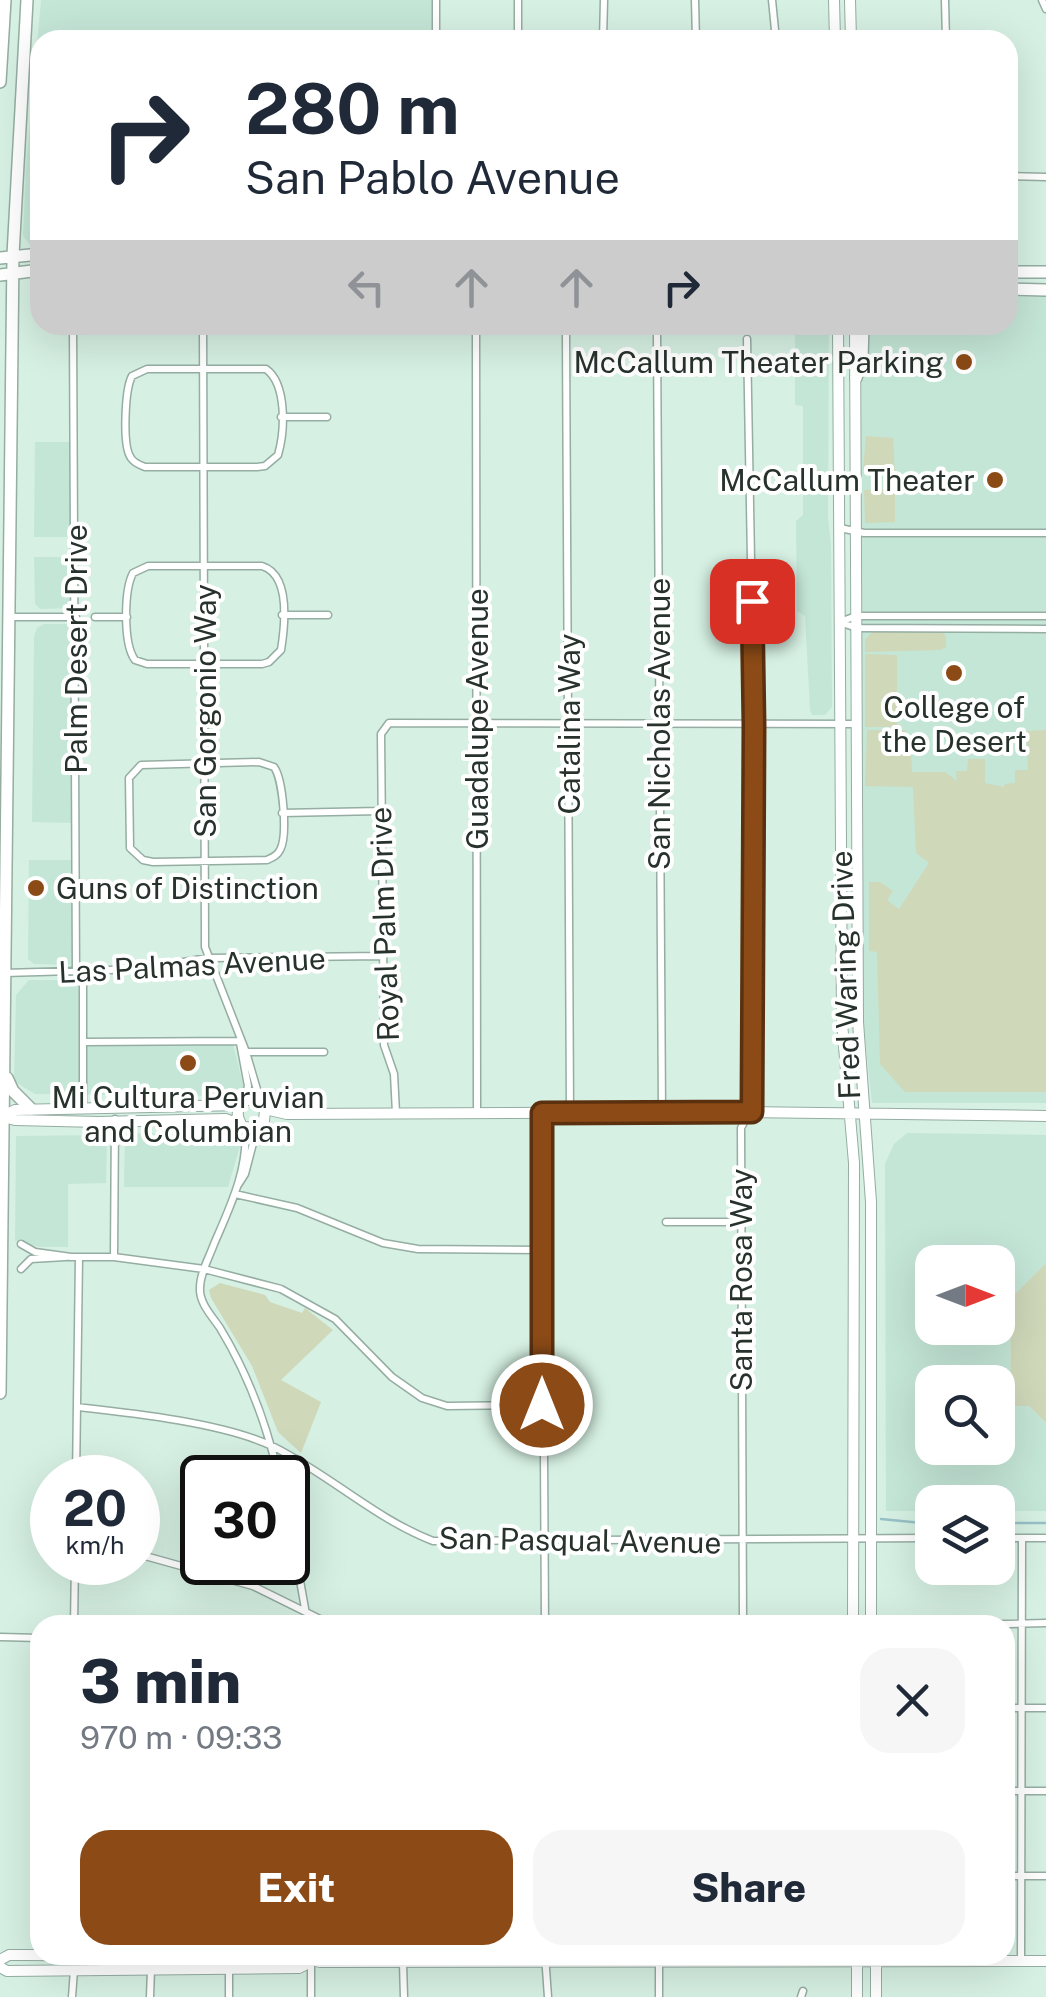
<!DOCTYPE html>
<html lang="en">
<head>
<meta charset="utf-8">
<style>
  :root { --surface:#fff; --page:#f6f6f7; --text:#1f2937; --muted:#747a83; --accent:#8b4a16 }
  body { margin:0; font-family:"Public Sans",sans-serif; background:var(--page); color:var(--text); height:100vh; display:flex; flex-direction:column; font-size:38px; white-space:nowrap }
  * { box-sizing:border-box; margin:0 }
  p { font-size:32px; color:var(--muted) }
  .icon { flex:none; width:55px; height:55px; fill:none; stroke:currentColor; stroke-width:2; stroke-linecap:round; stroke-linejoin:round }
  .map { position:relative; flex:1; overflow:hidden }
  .sheet { position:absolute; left:30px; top:1615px; width:985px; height:350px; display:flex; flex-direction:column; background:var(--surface); border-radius:30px; box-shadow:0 10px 40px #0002 }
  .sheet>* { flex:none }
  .guide { position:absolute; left:30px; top:30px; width:988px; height:305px; border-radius:30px; box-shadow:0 10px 40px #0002; background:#fff; color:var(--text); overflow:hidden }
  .needle { width:65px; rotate:90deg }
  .controls { position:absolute; left:915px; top:1245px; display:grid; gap:20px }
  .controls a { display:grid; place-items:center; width:100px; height:100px; border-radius:20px; background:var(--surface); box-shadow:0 10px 40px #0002; font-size:50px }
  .speed { position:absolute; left:30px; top:1455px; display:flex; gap:20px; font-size:50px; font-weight:700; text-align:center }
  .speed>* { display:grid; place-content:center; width:130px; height:130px; border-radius:50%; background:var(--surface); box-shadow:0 10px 40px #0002; line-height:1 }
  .speed small { font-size:25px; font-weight:400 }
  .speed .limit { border:5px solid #111; border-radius:15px; background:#fff; color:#111 }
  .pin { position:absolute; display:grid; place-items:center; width:85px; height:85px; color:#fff; margin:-42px; border-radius:20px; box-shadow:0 5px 15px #0006 }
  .me { position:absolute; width:110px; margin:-55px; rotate:0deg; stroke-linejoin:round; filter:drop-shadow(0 0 8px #0008) }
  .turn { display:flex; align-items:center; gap:35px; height:210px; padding:0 50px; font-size:45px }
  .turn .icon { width:130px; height:130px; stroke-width:2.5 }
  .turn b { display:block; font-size:70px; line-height:85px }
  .lanes { display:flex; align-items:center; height:95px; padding:0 50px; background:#0003; justify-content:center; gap:50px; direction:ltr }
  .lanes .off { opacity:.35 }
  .round { display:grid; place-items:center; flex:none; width:105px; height:105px; border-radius:30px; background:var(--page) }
  .summary { display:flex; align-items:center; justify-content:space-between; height:170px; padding:0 50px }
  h1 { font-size:60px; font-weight:800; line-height:75px }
  .primary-button { display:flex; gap:20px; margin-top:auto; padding:20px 50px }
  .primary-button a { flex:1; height:115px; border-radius:30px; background:var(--accent); color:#fff; font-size:40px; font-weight:800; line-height:115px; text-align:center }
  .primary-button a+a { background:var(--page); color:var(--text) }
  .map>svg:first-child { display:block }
  .built { fill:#c4e6d7; fill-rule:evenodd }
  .green { fill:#cfd8b9 }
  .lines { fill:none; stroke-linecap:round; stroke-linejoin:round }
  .stream { stroke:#98c0c7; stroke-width:2.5 }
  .street-casing { stroke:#95ada2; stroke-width:9 }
  .secondary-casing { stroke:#95ada2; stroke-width:12 }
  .primary-casing { stroke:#95ada2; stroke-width:14 }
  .street { stroke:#fff; stroke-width:6 }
  .secondary { stroke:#fff; stroke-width:10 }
  .primary { stroke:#fff; stroke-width:11 }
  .route-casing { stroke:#5a300e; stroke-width:25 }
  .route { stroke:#8b4a16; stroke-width:18 }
  .poi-dot { fill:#8b4a16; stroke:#fff; stroke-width:4 }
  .labels { text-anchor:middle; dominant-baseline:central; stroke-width:8; stroke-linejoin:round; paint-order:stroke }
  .poi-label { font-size:30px; fill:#28322d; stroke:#fff; text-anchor:end }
  .street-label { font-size:30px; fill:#28322d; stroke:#fff }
</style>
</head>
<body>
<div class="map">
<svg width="1046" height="1997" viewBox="0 0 1046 1997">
  <rect width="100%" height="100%" fill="#d6f0e3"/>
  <path class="built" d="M 41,0 L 439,0 L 439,40 L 40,40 L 40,245 L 30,245 L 23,236 L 26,166 Z
    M 1008,297 L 1046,297 L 1046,1103 L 872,1103 L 863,1020 L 861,325 L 1008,325 Z
    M 795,325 L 829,325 L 828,517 L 831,546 L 832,707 L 825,715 L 812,715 L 810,710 L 805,616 L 797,611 L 796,521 L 803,515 L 803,406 L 795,405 Z
    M 35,442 L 72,442 L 72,537 L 34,537 Z
    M 34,557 L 72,557 L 72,608 L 40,609 L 35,604 Z
    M 44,624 L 74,624 L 74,823 L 32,822 L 34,637 L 37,628 Z
    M 29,860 L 75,860 L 74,965 L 34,964 L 28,959 Z
    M 29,980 L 79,980 L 79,1044 L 233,1044 L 245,1092 L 234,1096 L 35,1094 L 14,1081 L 16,995 Z
    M 125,1133 L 233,1134 L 240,1138 L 240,1146 L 228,1187 L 124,1187 Z
    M 907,1133 L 1046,1135 L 1046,1263 L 1010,1300 L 1011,1406 L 1029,1406 L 1046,1423 L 1046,1511 L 998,1511 L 998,1502 L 932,1502 L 932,1511 L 886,1511 L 885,1164 L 894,1144 ZM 932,1262 L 998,1262 L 998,1328 L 932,1328 ZM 932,1382 L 998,1382 L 998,1448 L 932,1448 Z
    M 107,1135 L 106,1183 L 68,1184 L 68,1247 L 40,1247 L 15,1241 L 16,1136 Z"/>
  <path class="green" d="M 866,436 L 893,438 L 895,474 L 886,474 L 885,470 L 863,470 Z
    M 895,485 L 895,522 L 865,523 L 864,490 L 885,489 L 886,486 Z
    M 872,632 L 942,632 L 946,636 L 946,647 L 940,650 L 865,652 L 865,640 Z
    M 865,654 L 897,655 L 897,727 L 865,727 Z
    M 867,730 L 906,730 L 906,746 L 911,747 L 912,772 L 945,772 L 957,781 L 956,771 L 967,771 L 968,759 L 985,759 L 985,783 L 1004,787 L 1005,784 L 1015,783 L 1015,770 L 1028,770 L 1026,731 L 1046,730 L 1046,1092 L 905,1092 L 880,1064 L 877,952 L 869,951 L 869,882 L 880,882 L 893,891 L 887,900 L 899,909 L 929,863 L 916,853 L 913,787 L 865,786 Z
    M 1046,1263 L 1046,1423 L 1029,1406 L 1011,1406 L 1010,1299 Z
    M 220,1283 L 265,1295 L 270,1302 L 302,1313 L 305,1308 L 333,1330 L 281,1380 L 321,1402 L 301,1453 L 278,1432 L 252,1366 L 211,1298 L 209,1290 Z"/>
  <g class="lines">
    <path class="stream" d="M 881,1519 L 932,1524
      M 998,1523 L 1046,1523"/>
    <g class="street-casing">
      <path id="street" d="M 436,0 L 436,40
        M 518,0 L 518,40
        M 695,0 L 696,40
        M 772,0 L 776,40
        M 945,0 L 946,40
        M 1042,0 L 1046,9
        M 603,40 L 604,0
        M 1008,176 L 1046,177
        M 73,325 L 76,973
        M 203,325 L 205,947 L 246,1052 L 261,1103
        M 476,325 L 477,1113
        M 566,335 L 570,1113
        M 657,335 L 662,1113
        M 147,369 L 266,369 C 287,384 285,431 278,455 L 265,466 L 257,467 L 145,467 C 140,465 134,463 131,458 C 122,446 125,389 132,376 Z
        M 281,417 L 327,417
        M 840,528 L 864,533 L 1046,533
        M 148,566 L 262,566 C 291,575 285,625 281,650 L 269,662 L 262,664 L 147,664 L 135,660 C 123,644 124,590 133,573 Z
        M 282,615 L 328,615
        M 8,617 L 76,617
        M 95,617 L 127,617
        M 840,622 L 856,616 L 1046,616
        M 842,623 L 857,628 L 1046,629
        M 259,762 L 274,767 C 283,779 288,836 280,850 C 277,856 273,857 267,860 L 153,862 L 143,860 L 130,848 L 129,778 L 141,765 Z
        M 282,813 L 380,811
        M 4,973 L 143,969 L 207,958 L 381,956
        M 83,1042 L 239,1041
        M 240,1043 L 248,1086 L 245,1099
        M 246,1052 L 324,1052
        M 83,1109 L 83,973
        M 396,1113 L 394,1074 L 384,1045 L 381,734 L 389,723 L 857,724
        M 542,1114 L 545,1625
        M 245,1127 C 249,1168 230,1207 214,1244 C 209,1258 200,1273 200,1288 C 199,1303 212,1316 220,1328 C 248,1374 267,1425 279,1478
        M 238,1185 L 245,1174 L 257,1128
        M 235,1194 L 297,1208 L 383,1243 L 418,1249 L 542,1250
        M 666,1222 L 742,1222
        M 21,1244 L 35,1252 L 71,1257 L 114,1257 L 204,1269 L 281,1289 L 335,1319 L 392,1377 L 422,1398 L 447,1406 L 542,1405
        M 114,1256 L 115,1119
        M 21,1269 L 31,1259 L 65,1257
        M 77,1407 C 132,1413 225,1423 274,1447 C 330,1475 374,1518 433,1541 L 932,1538
        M 76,1478 L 79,1257
        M 288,1514 L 308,1625
        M 998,1538 L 1046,1538
        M 138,1554 L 253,1586 L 332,1625
        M 74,1625 L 75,1562
        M 743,1625 L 741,1128 L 752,1107 L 754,726 L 747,339
        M 961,1625 L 1046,1623
        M 0,1637 L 40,1638
        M 1005,1708 L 1046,1708
        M 1005,1791 L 1046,1791
        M 1005,1876 L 1046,1876
        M 545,1955 L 548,1997
        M 1021,1961 L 1022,1538
        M 403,1963 L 404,1997
        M 72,1997 L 74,1970
        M 150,1997 L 151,1969
        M 229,1997 L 229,1970
        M 311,1997 L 311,1963
        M 659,1997 L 659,1962
        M 801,1997 L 803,1991"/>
    </g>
    <g class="secondary-casing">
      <path id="secondary" d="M 834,0 L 835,40
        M 850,0 L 851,40
        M 838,325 L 842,1023 L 854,1163 L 853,1625
        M 855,325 L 858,1022 L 871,1202 L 871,1625
        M 265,1109 L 287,1114 L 752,1112 L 1046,1116
        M 0,1116 L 15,1120 L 99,1122 L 226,1119 L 245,1127 L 257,1128 L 264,1121 L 265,1109 L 251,1099 C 239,1101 234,1113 241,1124
        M 4,1116 L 15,1110 L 240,1105
        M 857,1958 L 857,1997
        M 876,1958 L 876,1997
        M 0,1960 L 9,1955 L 24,1955 L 298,1957 L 320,1962 L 1046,1961
        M 0,1967 L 7,1971 L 299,1968 L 311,1962"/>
    </g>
    <g class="primary-casing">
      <path id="primary" d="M 0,82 L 5,0
        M 0,258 L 40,254
        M 1008,272 L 1046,272
        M 0,275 L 40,270
        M 1008,289 L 1046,290
        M 856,378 L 862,359 L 863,325
        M 7,1078 L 13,1091 L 31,1109
        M 0,1393 L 13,255 L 27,0"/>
    </g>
    <use href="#street" class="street"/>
    <use href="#secondary" class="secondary"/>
    <use href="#primary" class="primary"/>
  </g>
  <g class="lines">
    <g class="route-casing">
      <path id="route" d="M 542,1405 L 542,1113 L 752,1112 L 754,726 L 752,601"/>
    </g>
    <use href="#route" class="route"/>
  </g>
  <g class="poi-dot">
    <circle cx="964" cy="362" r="10"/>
    <circle cx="995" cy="480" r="10"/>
    <circle cx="954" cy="673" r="10"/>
    <circle cx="36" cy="888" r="10"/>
    <circle cx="188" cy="1063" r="10"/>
  </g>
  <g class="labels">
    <g class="poi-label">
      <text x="944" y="362">McCallum Theater Parking</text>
      <text x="975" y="480">McCallum Theater</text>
      <text x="954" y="707" text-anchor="middle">College of<tspan x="954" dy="34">the Desert</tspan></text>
      <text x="56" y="888" text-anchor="start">Guns of Distinction</text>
      <text x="188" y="1097" text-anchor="middle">Mi Cultura Peruvian<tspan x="188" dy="34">and Columbian</tspan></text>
    </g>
    <g class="street-label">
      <text transform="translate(76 649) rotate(-90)">Palm Desert Drive</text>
      <text transform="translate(205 711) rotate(-90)">San Gorgonio Way</text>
      <text transform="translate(477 719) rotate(-90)">Guadalupe Avenue</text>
      <text transform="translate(569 724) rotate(-90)">Catalina Way</text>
      <text transform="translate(659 724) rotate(-90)">San Nicholas Avenue</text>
      <text transform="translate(384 924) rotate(-92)">Royal Palm Drive</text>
      <text transform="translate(192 965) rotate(-3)">Las Palmas Avenue</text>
      <text transform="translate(845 975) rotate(-92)">Fred Waring Drive</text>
      <text transform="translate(741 1280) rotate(-90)">Santa Rosa Way</text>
      <text transform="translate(580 1540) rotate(1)">San Pasqual Avenue</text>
    </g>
  </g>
</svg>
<div class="controls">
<a><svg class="needle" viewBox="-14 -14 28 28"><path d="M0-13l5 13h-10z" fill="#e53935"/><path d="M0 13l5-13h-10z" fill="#747a83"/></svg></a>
<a><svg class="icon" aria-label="search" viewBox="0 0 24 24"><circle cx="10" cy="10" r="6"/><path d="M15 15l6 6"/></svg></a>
<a><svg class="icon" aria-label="layers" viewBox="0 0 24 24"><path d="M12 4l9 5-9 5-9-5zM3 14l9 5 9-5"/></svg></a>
</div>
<div class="speed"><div>20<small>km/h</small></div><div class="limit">30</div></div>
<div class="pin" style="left:752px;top:601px;background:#d93025"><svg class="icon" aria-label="arrive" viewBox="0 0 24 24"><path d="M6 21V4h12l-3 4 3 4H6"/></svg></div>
<svg class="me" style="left:542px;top:1405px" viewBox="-20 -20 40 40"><circle r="17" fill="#8b4a16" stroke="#fff" stroke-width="3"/><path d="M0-11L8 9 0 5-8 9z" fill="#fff"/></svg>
<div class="guide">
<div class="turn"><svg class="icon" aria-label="right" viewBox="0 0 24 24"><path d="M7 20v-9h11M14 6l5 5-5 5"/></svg><div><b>280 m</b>San Pablo Avenue</div></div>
<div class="lanes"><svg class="icon off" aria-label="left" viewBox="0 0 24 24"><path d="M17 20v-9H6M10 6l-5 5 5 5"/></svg><svg class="icon off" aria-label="ahead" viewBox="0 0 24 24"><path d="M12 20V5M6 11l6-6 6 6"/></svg><svg class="icon off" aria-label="ahead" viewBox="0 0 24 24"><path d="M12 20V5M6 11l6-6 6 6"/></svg><svg class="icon" aria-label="right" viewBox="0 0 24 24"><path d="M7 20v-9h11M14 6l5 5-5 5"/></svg></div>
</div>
<section class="sheet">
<div class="summary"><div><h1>3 min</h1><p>970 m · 09:33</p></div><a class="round"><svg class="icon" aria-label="close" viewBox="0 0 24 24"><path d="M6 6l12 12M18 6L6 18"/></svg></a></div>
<div class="primary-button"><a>Exit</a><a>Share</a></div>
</section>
</div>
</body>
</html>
